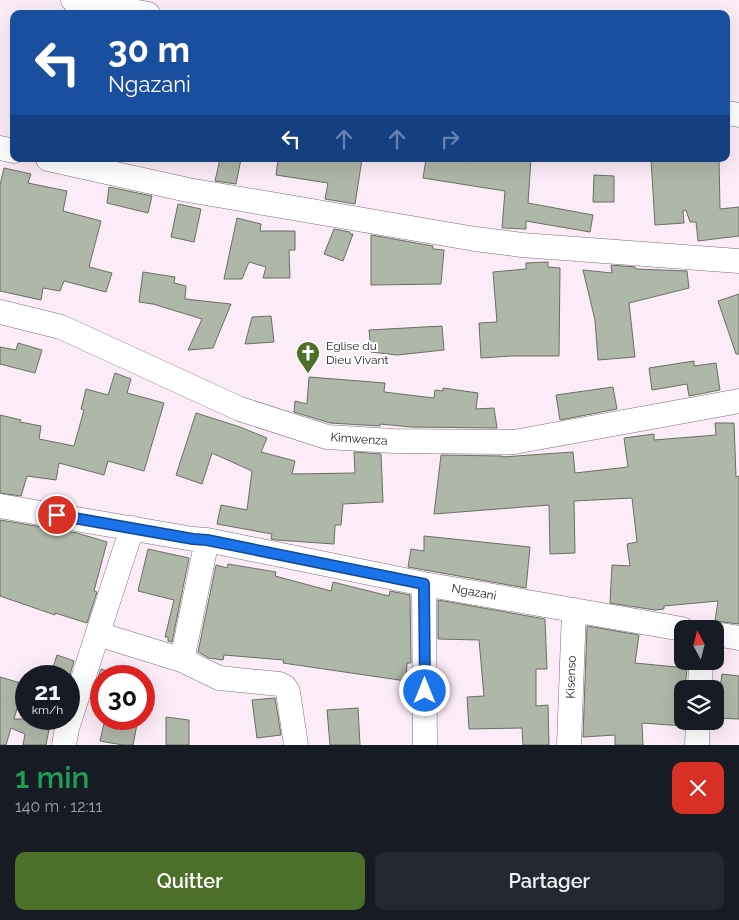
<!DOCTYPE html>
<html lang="fr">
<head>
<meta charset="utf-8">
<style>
  :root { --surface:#171b24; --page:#242831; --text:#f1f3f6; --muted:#9ea1a6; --accent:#4c7029 }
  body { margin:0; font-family:Raleway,sans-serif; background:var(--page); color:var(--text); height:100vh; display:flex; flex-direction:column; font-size:19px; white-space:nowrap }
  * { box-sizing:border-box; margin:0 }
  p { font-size:16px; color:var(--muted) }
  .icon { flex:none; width:28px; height:28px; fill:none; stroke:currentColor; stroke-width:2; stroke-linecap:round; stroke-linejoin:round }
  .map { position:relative; height:745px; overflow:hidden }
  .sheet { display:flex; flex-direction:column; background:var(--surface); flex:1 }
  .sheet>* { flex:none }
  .guide { position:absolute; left:10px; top:10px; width:720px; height:152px; border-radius:10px; box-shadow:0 5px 20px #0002; background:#1a4fa0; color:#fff; overflow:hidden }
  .needle { width:32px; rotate:353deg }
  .buttons { position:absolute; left:674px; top:620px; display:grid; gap:10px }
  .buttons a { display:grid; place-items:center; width:50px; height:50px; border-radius:10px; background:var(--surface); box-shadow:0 5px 20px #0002; font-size:25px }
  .speed { position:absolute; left:15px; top:665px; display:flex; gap:10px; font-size:25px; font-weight:700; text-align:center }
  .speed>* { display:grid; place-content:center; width:65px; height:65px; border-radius:50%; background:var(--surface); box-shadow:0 5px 20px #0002; line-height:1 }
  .speed small { font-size:12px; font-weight:400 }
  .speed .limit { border:8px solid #d22; background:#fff; color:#111 }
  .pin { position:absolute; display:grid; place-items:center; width:42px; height:42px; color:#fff; margin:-21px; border:2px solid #fff; border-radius:50%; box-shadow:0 1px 5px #0007 }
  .me { position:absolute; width:55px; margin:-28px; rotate:0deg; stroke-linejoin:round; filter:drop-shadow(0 0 4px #0008) }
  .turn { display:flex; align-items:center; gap:18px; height:105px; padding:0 15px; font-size:22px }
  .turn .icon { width:65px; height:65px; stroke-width:2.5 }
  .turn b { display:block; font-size:35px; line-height:42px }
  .lanes { display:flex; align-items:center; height:48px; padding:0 15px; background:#0003; justify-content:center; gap:25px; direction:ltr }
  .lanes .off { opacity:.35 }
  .round { display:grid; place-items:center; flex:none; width:52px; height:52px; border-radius:10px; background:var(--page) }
  .headline { display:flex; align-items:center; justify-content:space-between; height:85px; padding:0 15px }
  h1 { font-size:30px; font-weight:600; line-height:38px; color:#1e9e55 }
  .primary-button { display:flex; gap:10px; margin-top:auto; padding:10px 15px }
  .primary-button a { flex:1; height:58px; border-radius:10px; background:var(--accent); color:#fff; font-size:20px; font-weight:600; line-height:58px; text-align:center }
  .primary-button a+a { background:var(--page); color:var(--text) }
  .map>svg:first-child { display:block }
  .building { fill:#afb7a9; stroke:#686f62 }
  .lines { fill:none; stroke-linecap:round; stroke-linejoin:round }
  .street-casing { stroke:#7c6f78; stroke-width:25 }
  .street { stroke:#fff; stroke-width:24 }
  .route-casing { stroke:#114b97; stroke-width:12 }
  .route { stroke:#1a73e8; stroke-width:9 }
  .labels { text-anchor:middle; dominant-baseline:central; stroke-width:4; stroke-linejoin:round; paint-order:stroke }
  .poi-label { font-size:12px; fill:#262125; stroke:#fff; text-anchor:start }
  .street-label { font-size:12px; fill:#262125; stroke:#fff }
</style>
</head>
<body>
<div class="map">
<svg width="739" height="745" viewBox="0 0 739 745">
  <rect width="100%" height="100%" fill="#fcecf7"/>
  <path class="building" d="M 220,159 L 241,159 L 236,184 L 215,181 Z
    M 278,159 L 362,159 L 355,204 L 325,199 L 328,183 L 276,175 Z
    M 426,159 L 444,159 L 465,162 L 465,159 L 531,159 L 528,203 L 593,215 L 590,232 L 526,221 L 526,229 L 502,228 L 505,191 L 423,178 Z
    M 651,159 L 719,159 L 720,209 L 739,207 L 739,236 L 698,241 L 696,222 L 690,222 L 686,210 L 683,211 L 684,223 L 655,225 Z
    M 4,168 L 31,174 L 28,183 L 67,191 L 63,211 L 101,221 L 89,267 L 112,273 L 106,292 L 64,281 L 60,291 L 43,288 L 41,300 L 0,291 L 0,185 Z
    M 594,175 L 614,176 L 614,202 L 593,202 Z
    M 109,187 L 152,196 L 148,213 L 107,203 Z
    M 178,204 L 201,209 L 194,242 L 171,237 Z
    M 237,218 L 261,224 L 260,231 L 295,231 L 295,250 L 289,250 L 290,278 L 263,278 L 266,267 L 249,262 L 242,279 L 224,279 Z
    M 334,229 L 350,232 L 350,234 L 353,234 L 343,261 L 324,254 Z
    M 371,235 L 433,246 L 433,249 L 444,250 L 441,284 L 371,285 Z
    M 548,262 L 548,267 L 560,268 L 559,356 L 511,356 L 481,358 L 479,323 L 497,322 L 493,272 L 526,269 L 526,263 Z
    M 611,265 L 635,267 L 636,269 L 687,271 L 689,288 L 629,303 L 635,357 L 598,360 L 595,320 L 583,270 L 612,273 Z
    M 143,272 L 175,277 L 174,283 L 186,286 L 185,299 L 231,304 L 213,348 L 188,350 L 202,319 L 153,304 L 139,302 Z
    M 739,294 L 739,354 L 736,354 L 718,301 Z
    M 271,316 L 274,342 L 245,344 L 252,317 Z
    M 442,326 L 444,350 L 397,355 L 371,352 L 369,330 Z
    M 18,343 L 42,350 L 35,373 L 0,364 L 0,347 L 16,350 Z
    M 694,361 L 694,366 L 716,363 L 720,390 L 689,396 L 687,384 L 652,390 L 649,368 Z
    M 115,373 L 131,379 L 127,393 L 164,403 L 144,471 L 108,461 L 104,475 L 59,463 L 56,480 L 27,476 L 21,496 L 0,493 L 0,415 L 21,420 L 20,422 L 41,426 L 39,439 L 74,446 L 84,410 L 81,409 L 86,389 L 108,395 Z
    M 309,377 L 385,383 L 384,392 L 434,398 L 435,390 L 443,391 L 443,388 L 478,393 L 476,409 L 494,408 L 497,428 L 411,427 L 380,424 L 380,426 L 330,423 L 294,412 L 295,401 L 307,404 Z
    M 613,387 L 617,409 L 560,420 L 556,395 Z
    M 196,413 L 240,427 L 267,438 L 261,452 L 295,461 L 292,474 L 355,473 L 354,452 L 381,454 L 383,502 L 343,504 L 341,525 L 335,525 L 334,544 L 276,540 L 271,539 L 272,534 L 217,524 L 221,505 L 247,510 L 252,471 L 212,453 L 202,484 L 176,475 Z
    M 715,423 L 734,423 L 736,477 L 739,476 L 739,624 L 715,621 L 718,601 L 664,606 L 664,609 L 655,610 L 610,603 L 612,565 L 630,566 L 627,544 L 637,542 L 632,498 L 574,501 L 575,553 L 550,554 L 549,505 L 434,514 L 441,455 L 502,456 L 502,457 L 573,452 L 575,473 L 628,467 L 624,438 L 654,434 L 654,440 L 716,435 Z
    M 0,520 L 77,533 L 107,542 L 94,591 L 97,592 L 87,623 L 55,613 L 55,615 L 0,596 Z
    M 424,536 L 530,547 L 526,588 L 408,567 L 411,549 L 424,551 Z
    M 148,549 L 189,558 L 172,642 L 168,641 L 168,637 L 165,637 L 174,600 L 138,591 Z
    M 228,564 L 276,572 L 275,576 L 331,591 L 333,582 L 389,596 L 390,591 L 410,595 L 411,663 L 407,663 L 406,681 L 283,663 L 284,660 L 224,655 L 223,660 L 209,658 L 198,652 L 216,565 L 227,568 Z
    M 438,600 L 545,619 L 547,669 L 536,669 L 536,706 L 548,705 L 549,745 L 523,745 L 522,728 L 469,729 L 467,697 L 484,696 L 479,640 L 438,639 Z
    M 587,626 L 639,635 L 635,663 L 687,668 L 685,689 L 682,689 L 682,721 L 684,721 L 684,726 L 642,723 L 643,745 L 615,745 L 615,735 L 583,737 Z
    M 57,655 L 74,661 L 69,678 L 69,676 L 50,676 Z
    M 101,669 L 110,672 L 109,676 L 101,676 L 101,697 L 92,694 Z
    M 722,674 L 739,676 L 739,719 L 715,718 L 715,695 L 719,695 Z
    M 0,677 L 24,684 L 14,719 L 51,719 L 46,745 L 23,745 L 25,734 L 11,728 L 6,745 L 0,745 Z
    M 275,698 L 281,735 L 257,738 L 252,700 Z
    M 358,708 L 360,745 L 330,745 L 327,710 Z
    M 166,717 L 189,720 L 189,745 L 166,745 Z
    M 105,719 L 138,719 L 133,745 L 123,745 L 100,741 Z"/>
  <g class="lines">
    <g class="street-casing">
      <path id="street" d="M 73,0 L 148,14
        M 726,113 L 739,115
        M 0,148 L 14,151
        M 48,159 L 188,190 L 475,239 L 522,245 L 739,261
        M 0,312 L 61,327 L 240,409 L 327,437 L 393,441 L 514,442 L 739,401
        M 0,506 L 193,539 L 207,540 L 424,584 L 682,629
        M 424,584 L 425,745
        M 98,634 L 182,660 L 219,678 L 279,684 L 285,687 L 288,692 L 296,745
        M 715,634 L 739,638
        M 182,660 L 207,540
        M 700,689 L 701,661
        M 64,745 L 67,728 L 132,528
        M 569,745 L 574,610
        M 697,745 L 698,721"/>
    </g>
    <use href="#street" class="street"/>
  </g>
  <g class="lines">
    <g class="route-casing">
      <path id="route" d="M 57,515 L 193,539 L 207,540 L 424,584 L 425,691"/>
    </g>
    <use href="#route" class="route"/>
  </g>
  <defs>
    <g id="church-pin" transform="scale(1.25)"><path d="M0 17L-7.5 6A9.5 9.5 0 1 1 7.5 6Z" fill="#4c7029" stroke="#fff"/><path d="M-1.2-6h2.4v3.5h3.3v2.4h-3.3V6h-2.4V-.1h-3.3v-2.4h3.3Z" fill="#fff"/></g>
  </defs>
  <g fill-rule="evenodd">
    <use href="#church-pin" x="308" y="353"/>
  </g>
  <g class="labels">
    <g class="poi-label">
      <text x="326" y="346">Eglise du<tspan x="326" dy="14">Dieu Vivant</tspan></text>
    </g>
    <g class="street-label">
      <text transform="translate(359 439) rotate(4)">Kimwenza</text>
      <text transform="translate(474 592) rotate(10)">Ngazani</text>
      <text transform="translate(571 677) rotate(-88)">Kisenso</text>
    </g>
  </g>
</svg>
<div class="buttons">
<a><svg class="needle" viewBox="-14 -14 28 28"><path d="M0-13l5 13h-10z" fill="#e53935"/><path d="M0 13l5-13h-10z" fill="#9ea1a6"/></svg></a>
<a><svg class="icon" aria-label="layers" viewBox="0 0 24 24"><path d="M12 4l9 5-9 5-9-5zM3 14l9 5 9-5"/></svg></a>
</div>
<div class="speed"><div>21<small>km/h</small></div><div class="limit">30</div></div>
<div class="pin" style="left:57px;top:515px;background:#d93025"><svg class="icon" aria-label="arrive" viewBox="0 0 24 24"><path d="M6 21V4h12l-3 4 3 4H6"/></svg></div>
<svg class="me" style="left:425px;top:691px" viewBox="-20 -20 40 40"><circle r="17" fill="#1a73e8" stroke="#fff" stroke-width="3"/><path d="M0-11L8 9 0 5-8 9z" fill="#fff"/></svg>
<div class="guide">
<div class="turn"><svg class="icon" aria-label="left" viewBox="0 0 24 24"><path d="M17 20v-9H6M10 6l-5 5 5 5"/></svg><div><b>30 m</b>Ngazani</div></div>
<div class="lanes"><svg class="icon" aria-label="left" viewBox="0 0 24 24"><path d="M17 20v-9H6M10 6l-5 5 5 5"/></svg><svg class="icon off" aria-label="ahead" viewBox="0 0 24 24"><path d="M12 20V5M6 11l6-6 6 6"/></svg><svg class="icon off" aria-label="ahead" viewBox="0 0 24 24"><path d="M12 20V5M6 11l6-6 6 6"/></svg><svg class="icon off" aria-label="right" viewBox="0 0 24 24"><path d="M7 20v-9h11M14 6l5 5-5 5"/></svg></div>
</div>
</div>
<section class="sheet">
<div class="headline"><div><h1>1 min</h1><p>140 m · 12:11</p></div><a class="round" style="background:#d93025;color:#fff"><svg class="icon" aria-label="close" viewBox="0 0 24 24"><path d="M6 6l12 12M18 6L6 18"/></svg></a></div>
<div class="primary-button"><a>Quitter</a><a>Partager</a></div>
</section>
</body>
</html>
